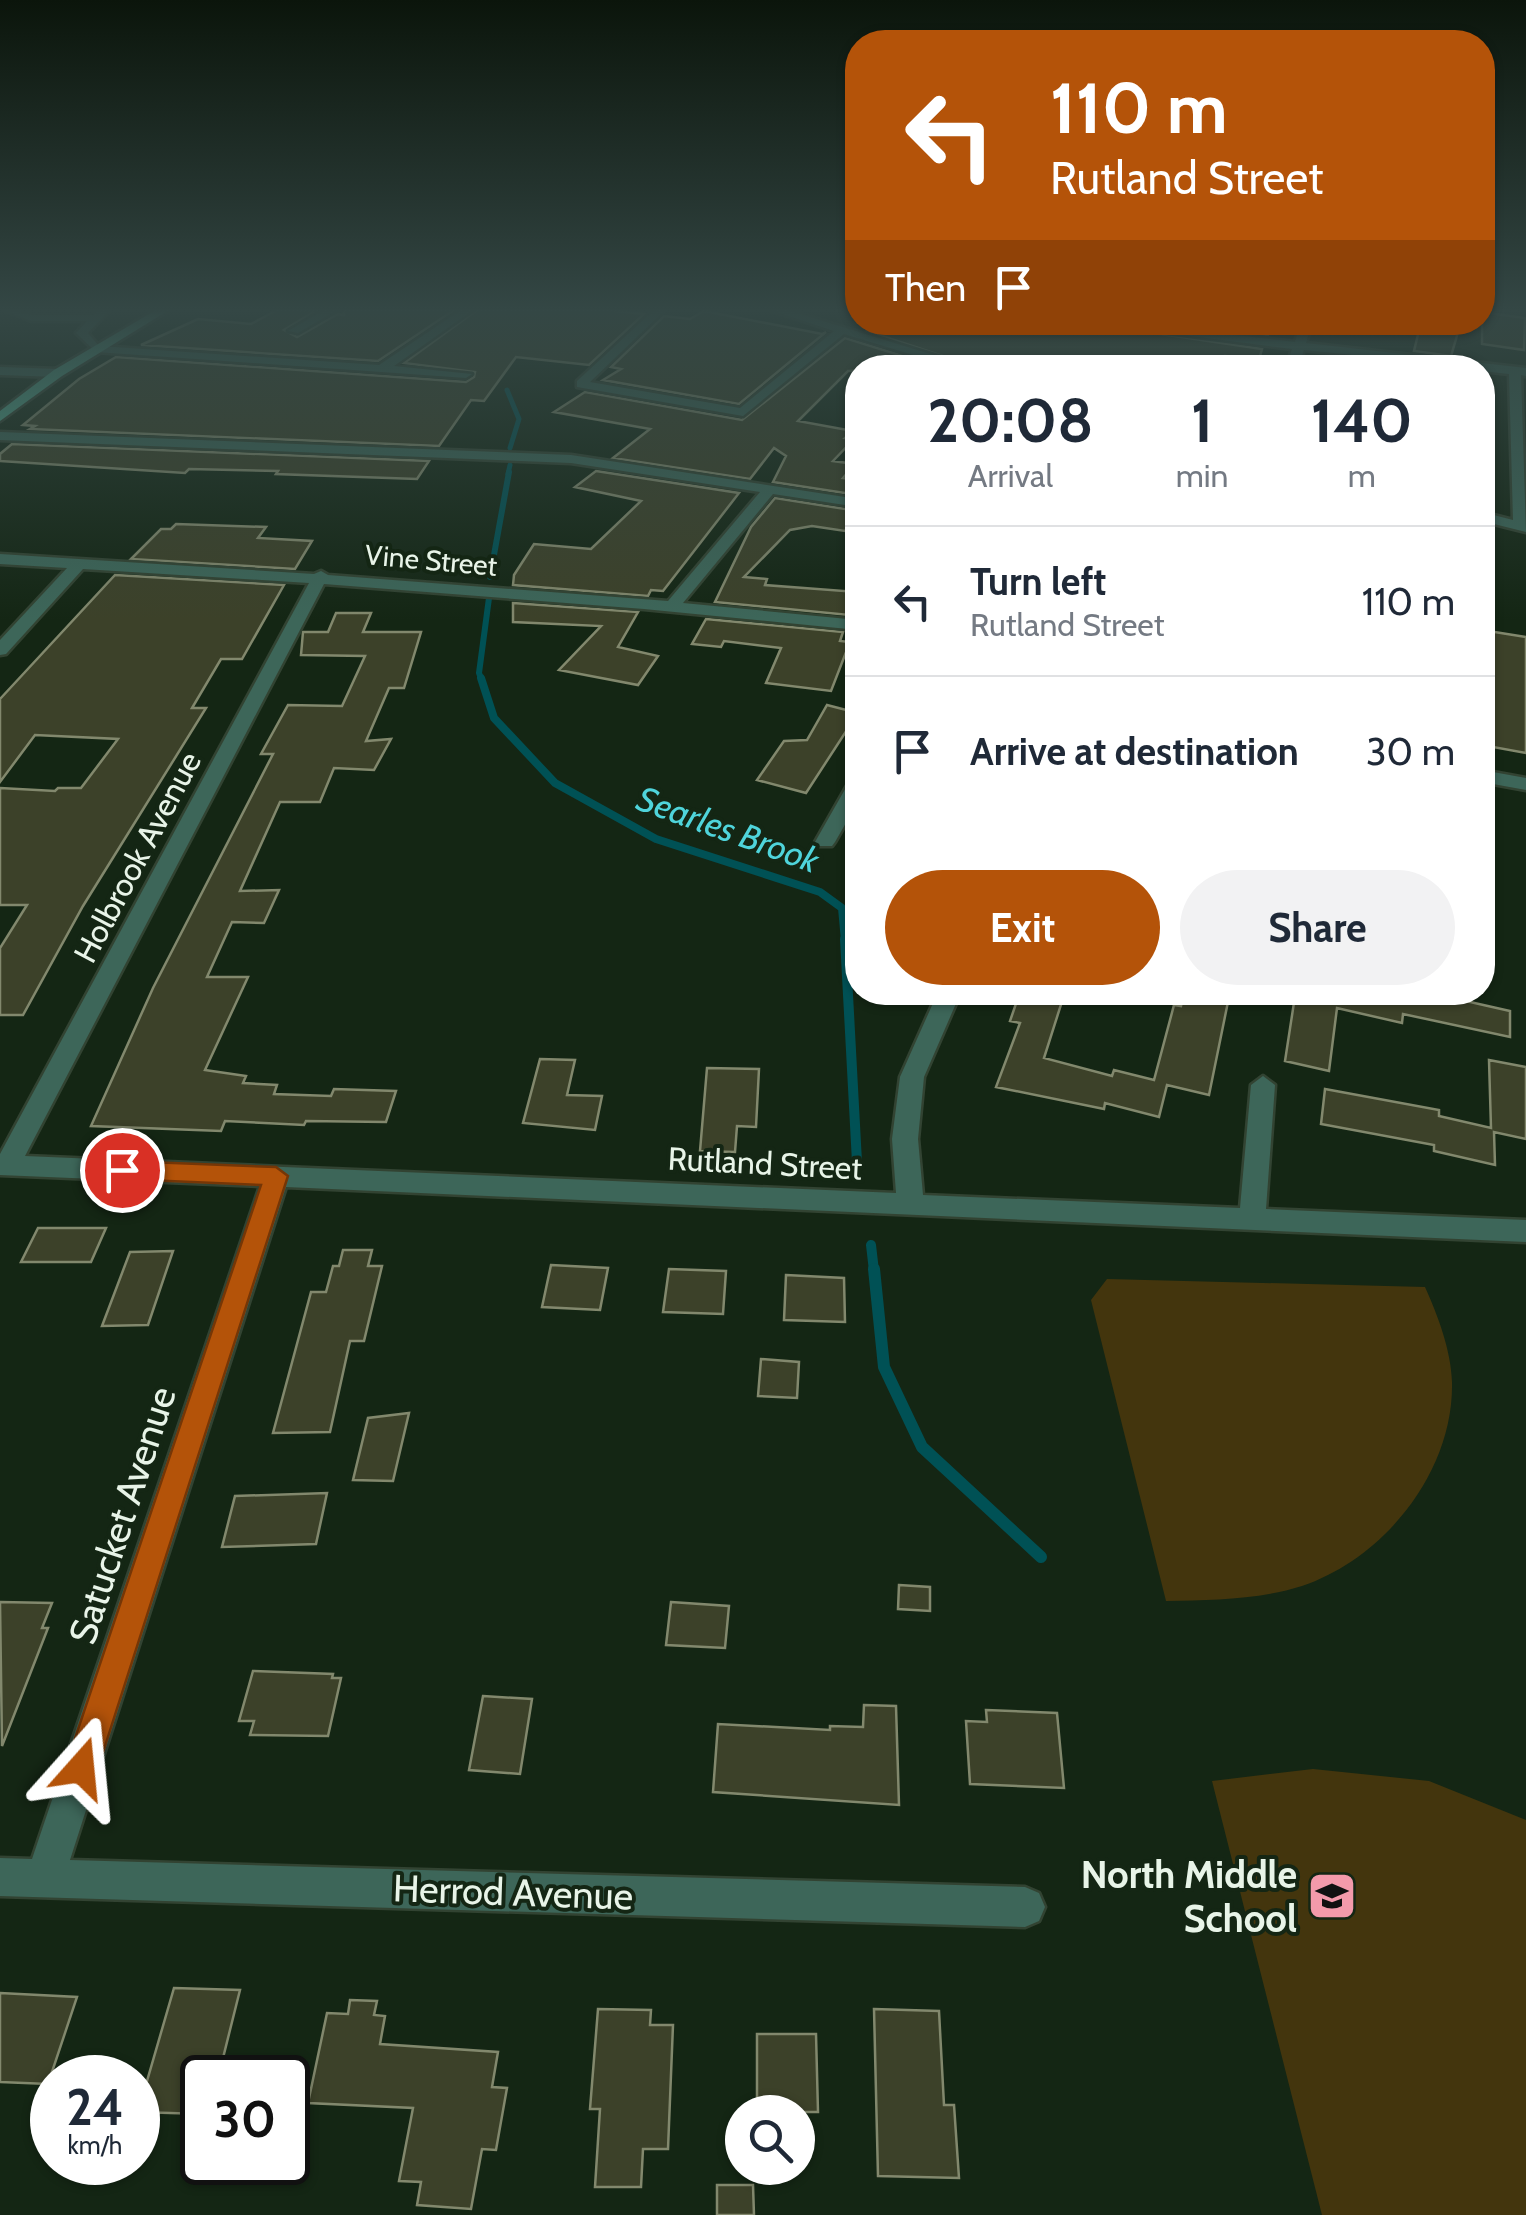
<!DOCTYPE html>
<html lang="en">
<head>
<meta charset="utf-8">
<style>
  :root { --surface:#fff; --page:#f2f2f3; --text:#1f2937; --muted:#747a83; --line:#e0e1e3; --accent:#b45309 }
  body { margin:0; font-family:Cabin,sans-serif; background:var(--page); color:var(--text); height:100vh; display:flex; flex-direction:column; font-size:38px; white-space:nowrap }
  * { box-sizing:border-box; margin:0 }
  p { font-size:32px; color:var(--muted) }
  .icon { flex:none; width:55px; height:55px; fill:none; stroke:currentColor; stroke-width:2; stroke-linecap:round; stroke-linejoin:round }
  .map { position:relative; flex:1; overflow:hidden }
  .side { position:absolute; left:845px; top:355px; width:650px; height:650px; display:flex; flex-direction:column; background:var(--surface); border-radius:40px; box-shadow:0 2px 8px #0004 }
  .side>* { flex:none }
  .banner { position:absolute; left:845px; top:30px; width:650px; height:305px; border-radius:40px; box-shadow:0 2px 8px #0004; background:#b45309; color:#fff; overflow:hidden }
  .tools { position:absolute; left:725px; top:2095px; display:grid; gap:20px }
  .tools a { display:grid; place-items:center; width:90px; height:90px; border-radius:50%; background:var(--surface); box-shadow:0 2px 8px #0004; font-size:50px }
  .speed { position:absolute; left:30px; top:2055px; display:flex; gap:20px; font-size:50px; font-weight:700; text-align:center }
  .speed>* { display:grid; place-content:center; width:130px; height:130px; border-radius:50%; background:var(--surface); box-shadow:0 2px 8px #0004; line-height:1 }
  .speed small { font-size:25px; font-weight:400 }
  .speed .limit { border:5px solid #111; border-radius:15px; background:#fff; color:#111 }
  .pin { position:absolute; display:grid; place-items:center; width:85px; height:85px; color:#fff; margin:-42px; border:5px solid #fff; border-radius:50%; box-shadow:0 2px 10px #0007 }
  .me { position:absolute; width:110px; margin:-55px; rotate:18deg; stroke-linejoin:round; filter:drop-shadow(0 0 8px #0008) }
  .turn { display:flex; align-items:center; gap:35px; height:210px; padding:0 40px; font-size:45px }
  .turn .icon { width:130px; height:130px; stroke-width:2.5 }
  .turn b { display:block; font-size:70px; line-height:85px }
  .then { display:flex; align-items:center; height:95px; padding:0 40px; background:#0003; gap:20px; font-size:38px }
  .eta { display:flex; justify-content:space-evenly; align-items:center; height:170px; text-align:center }
  .eta b { font-size:60px; font-weight:800; line-height:70px }
  .cta { display:flex; gap:20px; margin-top:auto; padding:20px 40px }
  .cta a { flex:1; height:115px; border-radius:60px; background:var(--accent); color:#fff; font-size:40px; font-weight:800; line-height:115px; text-align:center }
  .cta a+a { background:var(--page); color:var(--text) }
  ul { padding:0; list-style:none }
  li { display:flex; align-items:center; gap:30px; height:150px; padding:0 40px; border-top:2px solid var(--line) }
  li div { flex:1 }
  li b { display:block; font-size:38px }
  li em { font-style:normal }
  .map>svg:first-child { display:block }
  .green { fill:#43350d }
  .lines { fill:none; stroke-linecap:round; stroke-linejoin:round }
  .stream-far4 { stroke:#005155; stroke-width:5 }
  .stream-far3 { stroke:#005155; stroke-width:6 }
  .stream-far2 { stroke:#005155; stroke-width:8 }
  .stream-far1 { stroke:#005155; stroke-width:10 }
  .stream { stroke:#005155; stroke-width:12 }
  .building { fill:#3c4129; stroke:#82886d; stroke-width:2.5 }
  .minor-casing { stroke:#324332; stroke-width:5 }
  .major-casing { stroke:#324332; stroke-width:5 }
  .minor { fill:#3d6659; fill-rule:evenodd }
  .major { fill:#51ac92; fill-rule:evenodd }
  .route { fill:#b45309; stroke:#753606; stroke-width:2.5 }
  .labels { text-anchor:middle; dominant-baseline:central; stroke-width:8; stroke-linejoin:round; paint-order:stroke }
  .far-street-label { font-size:28px; fill:#e8f4e8; stroke:#142614 }
  .street-label { font-size:32px; fill:#e8f4e8; stroke:#142614 }
  .water-label { font-size:35px; font-style:italic; fill:#4fd4db; stroke:#142614 }
  .near-street-label { font-size:38px; fill:#e8f4e8; stroke:#142614 }
  .near-poi-label { font-size:38px; font-weight:bold; fill:#e8f4e8; stroke:#142614; text-anchor:end }
</style>
</head>
<body>
<div class="map">
<svg width="1526" height="2215" viewBox="0 0 1526 2215">
  <rect width="100%" height="100%" fill="#142614"/>
  <path class="green" d="M 1107,1279 L 1425,1287 C 1438,1316 1451,1350 1452,1382 C 1454,1471 1385,1558 1302,1586 C 1258,1600 1211,1600 1166,1601 L 1091,1300 Z
    M 1313,1769 L 1429,1781 L 1526,1820 L 1526,2215 L 1322,2215 L 1212,1781 Z"/>
  <g class="lines">
    <path class="stream-far4" d="M 507,390 L 519,419 L 510,448
      M 508,474 L 510,465"/>
    <path class="stream-far3" d="M 490,577 L 509,472
      M 482,681 L 479,673 L 489,598"/>
    <path class="stream-far2" d="M 481,678 L 494,718 L 555,783 L 656,839 L 820,892 L 842,908 L 845,941"/>
    <path class="stream-far1" d="M 845,939 L 857,1162
      M 871,1245 L 874,1271"/>
    <path class="stream" d="M 874,1269 L 884,1367 L 922,1447 L 1041,1557"/>
  </g>
  <path class="building" d="M 277,310 L 315,311 L 284,330 L 297,337 L 338,314 L 344,315 L 344,310 L 454,310 L 378,361 L 141,345 L 198,319 L 251,324 Z
    M 477,310 L 606,310 L 644,314 L 589,365 L 516,357 L 484,401 L 471,400 L 439,446 L 30,429 L 35,426 L 23,425 L 79,379 L 116,357 L 466,382 L 474,377 L 475,372 L 404,363 Z
    M 704,311 L 822,334 L 826,332 L 739,404 L 603,380 L 621,369 L 611,367 L 664,316 L 690,319 Z
    M 1482,312 L 1525,318 L 1524,350 L 1482,344 Z
    M 933,322 L 1014,322 L 1055,327 L 1056,322 L 1080,322 L 1262,349 L 1259,360 L 1225,356 L 1223,368 L 979,368 L 867,331 L 884,324 L 908,331 L 916,326 L 927,328 Z
    M 1159,322 L 1272,322 L 1268,335 Z
    M 1421,322 L 1461,322 L 1451,356 L 1414,351 Z
    M 845,338 L 941,368 L 848,371 L 798,421 L 853,431 L 845,438 L 854,439 L 833,461 L 855,464 L 843,478 L 858,480 L 858,495 L 773,482 L 786,456 L 774,448 L 750,479 L 613,458 L 650,429 L 554,412 L 585,392 L 742,420 Z
    M 12,444 L 429,461 L 417,479 L 276,474 L 278,471 L 189,469 L 185,473 L 0,461 L 0,454 Z
    M 596,471 L 739,493 L 663,591 L 651,590 L 648,596 L 513,585 L 514,575 L 534,544 L 591,549 L 641,501 L 575,487 Z
    M 775,498 L 858,511 L 858,515 L 845,531 L 812,526 L 790,530 L 744,577 L 767,579 L 765,585 L 858,592 L 849,615 L 715,602 L 751,527 Z
    M 176,524 L 266,527 L 258,538 L 312,541 L 295,569 L 131,559 L 161,529 L 171,529 Z
    M 115,575 L 284,585 L 242,659 L 221,659 L 192,708 L 206,708 L 83,906 L 23,1015 L 0,1015 L 0,948 L 27,905 L 0,905 L 0,788 L 55,791 L 58,788 L 81,788 L 118,739 L 35,735 L 0,782 L 0,699 Z
    M 513,603 L 638,612 L 618,647 L 658,656 L 638,685 L 559,670 L 601,626 L 513,622 Z
    M 336,613 L 371,613 L 363,632 L 421,632 L 404,688 L 389,688 L 366,741 L 391,739 L 374,770 L 334,768 L 320,802 L 280,802 L 240,891 L 279,890 L 264,923 L 232,922 L 207,977 L 248,977 L 205,1070 L 246,1076 L 243,1083 L 277,1085 L 274,1094 L 331,1096 L 334,1089 L 396,1091 L 386,1122 L 306,1121 L 304,1125 L 225,1121 L 221,1131 L 91,1126 L 153,988 L 273,754 L 261,754 L 288,705 L 342,706 L 365,656 L 301,655 L 303,632 L 328,632 Z
    M 706,619 L 843,632 L 840,641 L 850,642 L 831,691 L 766,683 L 781,648 L 724,641 L 721,647 L 692,644 Z
    M 1482,630 L 1526,637 L 1526,753 L 1482,745 Z
    M 827,705 L 858,713 L 806,793 L 757,780 L 784,741 L 807,740 Z
    M 1020,992 L 1065,992 L 1044,1058 L 1112,1076 L 1114,1070 L 1154,1080 L 1174,1005 L 1181,1006 L 1184,992 L 1230,992 L 1209,1095 L 1167,1085 L 1159,1117 L 1105,1103 L 1104,1109 L 996,1087 L 1020,1023 L 1010,1021 Z
    M 1317,992 L 1426,992 L 1510,1011 L 1510,1037 L 1403,1014 L 1402,1023 L 1337,1008 L 1329,1071 L 1285,1061 L 1295,996 L 1316,1000 Z
    M 540,1059 L 575,1060 L 567,1095 L 602,1096 L 595,1130 L 523,1123 Z
    M 1489,1060 L 1526,1067 L 1526,1139 L 1494,1132 L 1495,1165 L 1434,1151 L 1434,1145 L 1321,1124 L 1325,1089 L 1439,1110 L 1439,1116 L 1491,1128 Z
    M 707,1068 L 759,1069 L 756,1127 L 737,1126 L 735,1152 L 700,1151 Z
    M 38,1228 L 106,1228 L 91,1262 L 21,1262 Z
    M 343,1250 L 372,1250 L 368,1266 L 382,1266 L 364,1341 L 350,1341 L 330,1432 L 273,1433 L 311,1292 L 326,1292 L 333,1266 L 339,1266 Z
    M 173,1251 L 148,1325 L 102,1326 L 130,1252 Z
    M 551,1265 L 608,1268 L 600,1310 L 542,1307 Z
    M 669,1269 L 726,1271 L 723,1314 L 663,1312 Z
    M 786,1275 L 844,1278 L 845,1322 L 784,1320 Z
    M 761,1359 L 799,1362 L 797,1398 L 758,1396 Z
    M 409,1413 L 393,1481 L 353,1480 L 368,1418 Z
    M 327,1493 L 316,1544 L 222,1547 L 235,1496 Z
    M 899,1585 L 930,1587 L 930,1611 L 898,1609 Z
    M 0,1602 L 52,1603 L 42,1628 L 48,1628 L 2,1746 Z
    M 671,1602 L 729,1606 L 725,1648 L 666,1645 Z
    M 253,1671 L 333,1674 L 332,1678 L 341,1678 L 328,1736 L 250,1735 L 254,1721 L 239,1721 Z
    M 483,1696 L 532,1699 L 520,1774 L 469,1770 Z
    M 864,1705 L 896,1706 L 899,1805 L 713,1792 L 718,1724 L 830,1730 L 830,1726 L 863,1727 Z
    M 986,1710 L 1057,1713 L 1064,1788 L 970,1784 L 966,1721 L 987,1722 Z
    M 174,1988 L 240,1990 L 218,2078 L 202,2078 L 202,2114 L 138,2112 Z
    M 0,1993 L 77,1997 L 48,2084 L 0,2082 Z
    M 350,2000 L 377,2001 L 374,2015 L 385,2016 L 380,2044 L 498,2052 L 492,2087 L 507,2088 L 496,2150 L 482,2149 L 471,2209 L 417,2205 L 421,2182 L 399,2181 L 413,2108 L 308,2103 L 327,2013 L 348,2014 Z
    M 598,2009 L 651,2010 L 650,2025 L 673,2025 L 668,2149 L 643,2149 L 641,2187 L 595,2187 L 600,2109 L 590,2109 Z
    M 874,2009 L 939,2011 L 944,2105 L 954,2105 L 959,2178 L 878,2176 Z
    M 757,2034 L 816,2034 L 818,2112 L 757,2112 Z
    M 717,2185 L 753,2185 L 754,2215 L 717,2215 Z"/>
  <g class="lines">
    <g class="minor-casing">
      <path id="minor" d="M 4,310 L 32,315 L 94,315 L 99,310 L 110,310 L 88,333 L 99,346 L 379,365 L 461,310 L 473,310 L 394,366 L 472,374 L 466,378 L 96,352 L 76,333 L 87,321 L 31,321 Z
        M 324,310 L 337,310 L 298,333 L 288,331 Z
        M 654,310 L 665,310 L 590,382 L 740,408 L 834,331 L 770,310 L 787,310 L 976,368 L 956,368 L 844,334 L 743,416 L 577,387 L 577,381 Z
        M 1083,322 L 1122,322 L 1295,342 L 1301,322 L 1312,322 L 1306,343 L 1526,368 L 1526,376 L 1521,375 L 1526,532 L 1482,521 L 1482,512 L 1513,520 L 1509,374 L 1482,371 L 1482,368 L 1304,350 L 1298,368 L 1286,368 L 1292,349 Z
        M 0,367 L 58,369 L 64,373 L 58,377 L 0,375 Z
        M 0,432 L 571,455 L 858,499 L 858,507 L 773,494 L 683,603 L 858,620 L 858,630 L 644,609 L 324,584 L 25,1156 L 896,1193 L 892,1139 L 900,1077 L 938,992 L 961,992 L 924,1077 L 918,1139 L 923,1195 L 1240,1208 L 1251,1085 L 1263,1076 L 1275,1085 L 1266,1209 L 1526,1220 L 1526,1242 L 286,1187 L 70,1860 L 1025,1887 L 1039,1893 L 1045,1907 L 1039,1921 L 1025,1927 L 0,1896 L 0,1858 L 32,1859 L 260,1186 L 0,1175 L 0,1154 L 309,583 L 83,569 L 6,654 L 0,655 L 0,640 L 67,568 L 0,564 L 0,554 L 314,574 L 321,571 L 328,575 L 668,601 L 760,492 L 571,463 L 0,440 Z
        M 1482,770 L 1526,778 L 1526,790 L 1482,782 Z
        M 858,778 L 858,802 L 835,842 L 832,846 L 818,846 L 815,842 L 848,784 Z"/>
    </g>
    <g class="major-casing">
      <path id="major" d="M 156,310 L 169,310 L 62,376 L 0,421 L 0,411 L 54,370 Z"/>
    </g>
    <use href="#minor" class="minor"/>
    <use href="#major" class="major"/>
  </g>
  <linearGradient id="sky" x2="0" y2="1"><stop stop-color="#0b150b"/><stop offset="0.5" stop-color="#344745"/><stop offset="1" stop-color="#344745" stop-opacity="0"/></linearGradient>
  <rect width="1526" height="620" fill="url(#sky)"/>
  <path class="route" d="M 122,1161 L 276,1167 L 288,1176 L 98,1768 L 93,1779 L 81,1784 L 69,1779 L 65,1768 L 261,1185 L 122,1179 L 110,1170 Z"/>
  <defs>
    <g id="school-square" transform="scale(2.5)"><rect x="-9" y="-9" width="18" height="18" rx="4" fill="#f39aab" stroke="#142614"/><path d="M0-5L7-2L0 1L-7-2ZM-4 1L0 2.5L4 1V4Q0 6-4 4Z" fill="#111"/></g>
  </defs>
  <g fill-rule="evenodd">
    <use href="#school-square" x="1332" y="1896"/>
  </g>
  <g class="labels">
    <g class="far-street-label">
      <text transform="translate(431 560) rotate(5)">Vine Street</text>
    </g>
    <g class="street-label">
      <text transform="translate(137 857) rotate(-62)">Holbrook Avenue</text>
      <text transform="translate(765 1163) rotate(3)">Rutland Street</text>
    </g>
    <g class="water-label">
      <text transform="translate(728 829) rotate(20)">Searles Brook</text>
    </g>
    <g class="near-street-label">
      <text transform="translate(122 1515) rotate(-72)">Satucket Avenue</text>
      <text transform="translate(513 1892) rotate(2)">Herrod Avenue</text>
    </g>
    <g class="near-poi-label">
      <text x="1297" y="1874">North Middle<tspan x="1297" dy="44">School</tspan></text>
    </g>
  </g>
</svg>
<div class="tools">
<a><svg class="icon" aria-label="search" viewBox="0 0 24 24"><circle cx="10" cy="10" r="6"/><path d="M15 15l6 6"/></svg></a>
</div>
<div class="speed"><div>24<small>km/h</small></div><div class="limit">30</div></div>
<div class="pin" style="left:122px;top:1170px;background:#d93025"><svg class="icon" aria-label="arrive" viewBox="0 0 24 24"><path d="M6 21V4h12l-3 4 3 4H6"/></svg></div>
<svg class="me" style="left:81px;top:1768px" viewBox="-20 -20 40 40"><path d="M0-17L14 15 0 8-14 15z" fill="#b45309" stroke="#fff" stroke-width="4"/></svg>
<div class="banner">
<div class="turn"><svg class="icon" aria-label="left" viewBox="0 0 24 24"><path d="M17 20v-9H6M10 6l-5 5 5 5"/></svg><div><b>110 m</b>Rutland Street</div></div>
<div class="then">Then<svg class="icon" aria-label="arrive" viewBox="0 0 24 24"><path d="M6 21V4h12l-3 4 3 4H6"/></svg></div>
</div>
<section class="side">
<div class="eta">
<div><b>20:08</b><p>Arrival</p></div>
<div><b>1</b><p>min</p></div>
<div><b>140</b><p>m</p></div>
</div>
<ul>
<li><svg class="icon" aria-label="left" viewBox="0 0 24 24"><path d="M17 20v-9H6M10 6l-5 5 5 5"/></svg><div><b>Turn left</b><p>Rutland Street</p></div><em>110 m</em></li>
<li><svg class="icon" aria-label="arrive" viewBox="0 0 24 24"><path d="M6 21V4h12l-3 4 3 4H6"/></svg><div><b>Arrive at destination</b></div><em>30 m</em></li>
</ul>
<div class="cta"><a>Exit</a><a>Share</a></div>
</section>
</div>
</body>
</html>
